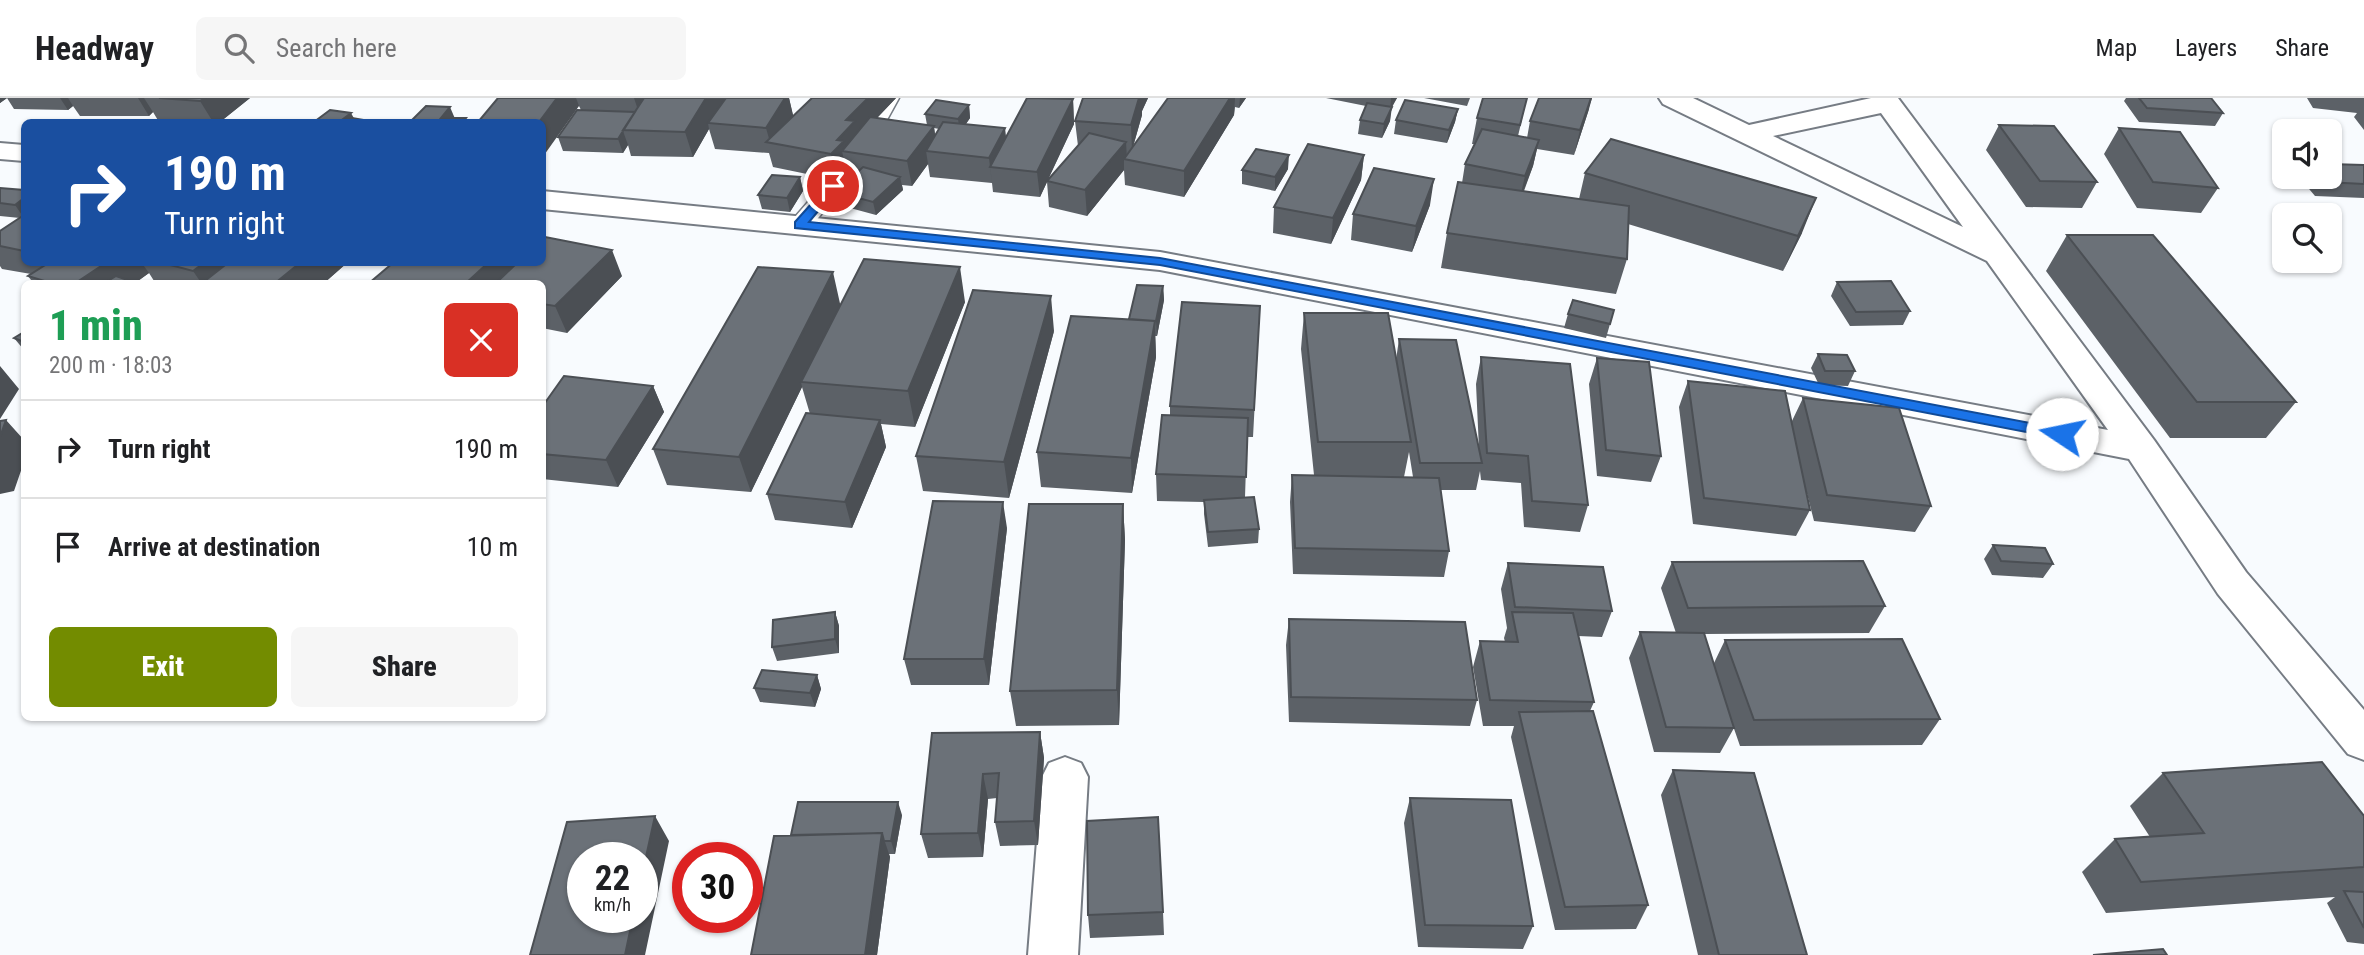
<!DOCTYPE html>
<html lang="en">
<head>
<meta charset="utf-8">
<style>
  :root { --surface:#fff; --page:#f6f6f6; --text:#202124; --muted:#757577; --line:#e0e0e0; --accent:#738c00 }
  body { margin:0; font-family:"Roboto Condensed",sans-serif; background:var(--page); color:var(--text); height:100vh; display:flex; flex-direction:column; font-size:26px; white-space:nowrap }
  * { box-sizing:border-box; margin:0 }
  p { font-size:23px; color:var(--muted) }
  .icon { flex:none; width:38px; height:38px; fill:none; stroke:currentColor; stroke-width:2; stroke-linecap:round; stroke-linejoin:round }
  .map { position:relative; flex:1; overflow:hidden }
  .side { position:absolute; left:21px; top:182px; width:525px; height:441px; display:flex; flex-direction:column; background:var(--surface); border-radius:10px; box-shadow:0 2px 5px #0004 }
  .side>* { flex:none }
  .top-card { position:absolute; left:21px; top:21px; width:525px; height:147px; border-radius:10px; box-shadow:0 2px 5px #0004; background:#1a4fa0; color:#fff; overflow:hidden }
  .fabs { position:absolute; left:2272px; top:21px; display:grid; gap:14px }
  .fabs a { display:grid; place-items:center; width:70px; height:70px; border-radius:10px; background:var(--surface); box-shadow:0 2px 5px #0004; font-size:35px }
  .speed { position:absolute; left:567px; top:744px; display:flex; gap:14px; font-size:35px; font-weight:700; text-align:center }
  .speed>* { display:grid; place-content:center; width:91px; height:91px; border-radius:50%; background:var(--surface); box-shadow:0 2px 5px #0004; line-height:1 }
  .speed small { font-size:18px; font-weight:400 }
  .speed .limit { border:10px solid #d22; background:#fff; color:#111 }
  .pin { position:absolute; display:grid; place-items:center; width:60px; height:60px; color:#fff; margin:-30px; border:4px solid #fff; border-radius:50%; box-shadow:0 2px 7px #0007 }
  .me { position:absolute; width:77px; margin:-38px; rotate:281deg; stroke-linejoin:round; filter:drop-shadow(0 0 5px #0008) }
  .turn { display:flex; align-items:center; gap:24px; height:147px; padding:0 28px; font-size:32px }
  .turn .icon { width:91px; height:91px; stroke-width:2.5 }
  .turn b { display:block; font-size:49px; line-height:60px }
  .round { display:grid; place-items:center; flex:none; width:74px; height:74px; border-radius:10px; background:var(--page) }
  .head { display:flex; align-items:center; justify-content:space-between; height:119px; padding:0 28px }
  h1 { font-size:42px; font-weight:800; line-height:52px; color:#1e9e55 }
  .cta { display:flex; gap:14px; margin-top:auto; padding:14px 28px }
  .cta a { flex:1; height:80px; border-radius:10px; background:var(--accent); color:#fff; font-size:28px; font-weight:800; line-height:80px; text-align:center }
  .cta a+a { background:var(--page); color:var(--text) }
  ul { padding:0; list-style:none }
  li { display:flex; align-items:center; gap:21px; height:98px; padding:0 28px; border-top:2px solid var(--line) }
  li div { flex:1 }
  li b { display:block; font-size:26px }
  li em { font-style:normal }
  header { display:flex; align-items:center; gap:42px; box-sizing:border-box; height:98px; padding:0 35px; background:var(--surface); border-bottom:2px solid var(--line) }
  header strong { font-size:33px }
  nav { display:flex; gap:38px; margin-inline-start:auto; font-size:24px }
  .search { width:490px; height:63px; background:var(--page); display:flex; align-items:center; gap:18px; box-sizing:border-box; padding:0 24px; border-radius:10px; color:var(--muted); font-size:26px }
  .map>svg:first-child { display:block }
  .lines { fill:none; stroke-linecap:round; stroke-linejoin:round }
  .lane-casing { stroke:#767c84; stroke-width:3 }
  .street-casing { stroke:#767c84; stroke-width:4 }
  .lane { fill:#fff; fill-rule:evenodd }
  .street { fill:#fff; fill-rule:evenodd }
  .wall { fill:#5c6167; fill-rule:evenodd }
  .shaded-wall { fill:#4b4f54 }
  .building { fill:#6b7178; stroke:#4b4f54; stroke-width:2 }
  .route { fill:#1a73e8; stroke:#114b97; stroke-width:2 }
</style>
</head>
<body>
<header>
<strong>Headway</strong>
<div class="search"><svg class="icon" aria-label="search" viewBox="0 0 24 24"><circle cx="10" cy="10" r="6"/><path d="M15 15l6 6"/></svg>Search here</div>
<nav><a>Map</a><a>Layers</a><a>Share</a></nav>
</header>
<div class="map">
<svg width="2364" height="857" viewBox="0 0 2364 857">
  <rect width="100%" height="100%" fill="#f8fbfe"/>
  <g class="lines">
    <g class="lane-casing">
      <path id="lane" d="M 879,0 L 899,0 L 861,69 L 808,132 L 792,132 L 788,127 L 841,66 Z"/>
    </g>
    <g class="street-casing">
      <path id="street" d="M 1659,0 L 1693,0 L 1749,27 L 1871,0 L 1898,0 L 2154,342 L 2246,474 L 2364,612 L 2364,662 L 2348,656 L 2218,496 L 2129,361 L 1160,172 L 542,111 L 542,93 L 1160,154 L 2108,332 L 1987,163 L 1663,6 ZM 1881,15 L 1963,129 L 1773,38 Z
        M 0,45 L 24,47 L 24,63 L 0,61 Z
        M 1065,659 L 1081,665 L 1088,679 L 1078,857 L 1028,857 L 1042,679 L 1049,665 Z"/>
    </g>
    <use href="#lane" class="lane"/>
    <use href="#street" class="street"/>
  </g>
  <path class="wall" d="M 0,0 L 250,0 L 220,24 L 159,24 L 153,14 L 149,18 L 80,18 L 73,8 L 68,12 L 14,11 L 7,0 L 0,5 Z
    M 498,0 L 789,0 L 793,18 L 812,0 L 896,0 L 877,20 L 927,27 L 925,16 L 969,7 L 970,20 L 966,26 L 1006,39 L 1073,1 L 1074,26 L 1048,81 L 1078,48 L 1075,23 L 1083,0 L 1148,0 L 1142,13 L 1142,17 L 1133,49 L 1168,0 L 1246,0 L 1239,10 L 1235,9 L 1234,17 L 1184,99 L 1125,87 L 1124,72 L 1087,118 L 1049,109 L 1047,84 L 1040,99 L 993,94 L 992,85 L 930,79 L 928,66 L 912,88 L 902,87 L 903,92 L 876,117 L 839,107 L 836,94 L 852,79 L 847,79 L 846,72 L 836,82 L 773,69 L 769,55 L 715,51 L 709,31 L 693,59 L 631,58 L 628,47 L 623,55 L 563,53 L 558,39 L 581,12 L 579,8 ZM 934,30 L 939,31 L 935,37 Z
    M 1326,0 L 1397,0 L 1391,9 L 1390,23 L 1382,40 L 1358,36 L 1360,22 L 1366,8 Z
    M 1424,0 L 1470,0 L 1467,8 Z
    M 1483,0 L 1527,0 L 1518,38 L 1527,40 L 1530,23 L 1589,11 L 1574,57 L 1537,51 L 1533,68 L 1524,93 L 1579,101 L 1585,75 L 1802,135 L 1783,173 L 1628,126 L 1627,161 L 1616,196 L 1441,170 L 1447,135 L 1462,85 L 1465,66 L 1475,46 L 1472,46 L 1477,20 Z
    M 2126,0 L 2211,0 L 2223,15 L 2215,28 L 2139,24 L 2124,3 Z
    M 2307,0 L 2364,0 L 2364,32 L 2354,19 L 2357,15 L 2313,10 Z
    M 1458,11 L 1455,24 L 1447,45 L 1394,36 L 1396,22 Z
    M 1999,27 L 2097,84 L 2082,110 L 2026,109 L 1986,52 Z
    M 2119,30 L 2218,90 L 2201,115 L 2137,110 L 2104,56 Z
    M 1364,57 L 1361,82 L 1331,146 L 1273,135 L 1274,109 Z
    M 2364,67 L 2364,100 L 2315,98 L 2299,79 L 2329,79 Z
    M 1288,71 L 1275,93 L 1242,86 L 1242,72 Z
    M 800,79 L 803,93 L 790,114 L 762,111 L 758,97 Z
    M 0,90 L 24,92 L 24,164 L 348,164 L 323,186 L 156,186 L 149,175 L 136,184 L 139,186 L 34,186 L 28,178 L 31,176 L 2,171 L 0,168 L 0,133 L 20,120 L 0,118 Z
    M 1430,107 L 1412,154 L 1351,142 L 1353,116 Z
    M 2067,137 L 2296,304 L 2266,340 L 2170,340 L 2046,173 Z
    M 622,178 L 567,235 L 542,230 L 542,186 Z
    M 1837,184 L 1910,213 L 1903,227 L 1850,228 L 1831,198 Z
    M 1163,188 L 1164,202 L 1157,238 L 1155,238 L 1156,259 L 1132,395 L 1041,389 L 1037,354 L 1129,221 Z
    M 965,204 L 915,329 L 881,326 L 886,349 L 852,430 L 775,422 L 767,396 L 810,316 L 802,289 L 751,394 L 667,387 L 653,351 L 840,206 Z
    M 1260,208 L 1253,339 L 1247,339 L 1245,399 L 1259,431 L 1258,445 L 1208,449 L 1204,416 L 1204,404 L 1157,403 L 1156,376 L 1170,317 L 1170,308 Z
    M 1614,212 L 1606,240 L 1564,230 L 1568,216 Z
    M 1304,215 L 1396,262 L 1399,241 L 1479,351 L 1476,286 L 1481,259 L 1588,407 L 1580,434 L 1524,429 L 1521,385 L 1481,382 L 1480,373 L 1476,392 L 1440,392 L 1449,453 L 1444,479 L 1293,476 L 1290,404 L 1292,377 L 1314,377 L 1301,251 ZM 1409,354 L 1413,379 L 1404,379 Z
    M 1054,233 L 1009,400 L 923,393 L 916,358 Z
    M 24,234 L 24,252 L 14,240 Z
    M 1818,256 L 1855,273 L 1848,288 L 1819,287 L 1811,270 Z
    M 1597,260 L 1661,358 L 1651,384 L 1597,378 L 1589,286 Z
    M 1688,283 L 1791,325 L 1803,300 L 1931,408 L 1915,434 L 1814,423 L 1800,368 L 1810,412 L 1796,438 L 1693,426 L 1679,309 Z
    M 653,288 L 664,314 L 618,389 L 542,381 L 542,309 Z
    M 1123,406 L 1125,442 L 1119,627 L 1016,628 L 1010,593 Z
    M 1007,430 L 989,587 L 911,587 L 904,561 Z
    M 1993,447 L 2053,466 L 2043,480 L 1992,477 L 1984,461 Z
    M 1672,464 L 1885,508 L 1869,535 L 1704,536 L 1714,565 L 1725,542 L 1940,621 L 1922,647 L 1740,648 L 1731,622 L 1734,630 L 1720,655 L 1654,654 L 1629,560 L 1640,534 L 1676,535 L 1661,490 Z
    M 1508,465 L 1612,513 L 1602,539 L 1578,538 L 1594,604 L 1590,613 L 1648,807 L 1636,831 L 1555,832 L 1511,639 L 1514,628 L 1483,628 L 1473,569 L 1480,543 L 1505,544 L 1504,540 L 1507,530 L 1501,491 Z
    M 835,514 L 839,528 L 839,555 L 777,563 L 772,549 Z
    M 1289,521 L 1477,602 L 1470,628 L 1289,624 L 1286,547 Z
    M 817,577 L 821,591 L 815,609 L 760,604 L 754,590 Z
    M 1040,634 L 1044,660 L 1038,747 L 1000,748 L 995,724 L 997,700 L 988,701 L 983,759 L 928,760 L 921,736 L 932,635 Z
    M 1673,672 L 1807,857 L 1698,857 L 1661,697 Z
    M 2163,675 L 2364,718 L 2364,846 L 2347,844 L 2327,805 L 2335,799 L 2106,815 L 2082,774 L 2115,741 L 2150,739 L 2130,708 Z
    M 1410,700 L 1533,828 L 1523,851 L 1418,849 L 1404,725 Z
    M 902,717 L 895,756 L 889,756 L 890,759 L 877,857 L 751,857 L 791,737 Z
    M 1163,814 L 1164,837 L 1090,840 L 1088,817 Z"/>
  <path class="shaded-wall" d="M 0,0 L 7,0 L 0,5 Z
    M 60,0 L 68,0 L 73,8 L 68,12 Z
    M 138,0 L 144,0 L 153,14 L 149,18 Z
    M 205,0 L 250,0 L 220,24 L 213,24 L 200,3 Z
    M 557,0 L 576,0 L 579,8 L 542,60 L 542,24 L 539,24 Z
    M 634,0 L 651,0 L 640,18 Z
    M 706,0 L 727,0 L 708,25 L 709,31 L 693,59 L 685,34 Z
    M 785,0 L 789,0 L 794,21 L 770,44 L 766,30 Z
    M 868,0 L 896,0 L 858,40 L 842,53 L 846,72 L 836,82 L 831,56 L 846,22 Z
    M 1139,0 L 1142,0 L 1142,17 L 1132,52 L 1131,27 Z
    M 1142,0 L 1148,0 L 1142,13 Z
    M 1230,0 L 1235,0 L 1234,17 L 1184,99 L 1184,73 Z
    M 1240,0 L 1246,0 L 1239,10 Z
    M 1391,0 L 1397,0 L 1390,13 Z
    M 1591,0 L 1592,0 L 1589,11 L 1574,57 L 1580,32 Z
    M 1073,1 L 1074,26 L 1040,99 L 1037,74 Z
    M 969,7 L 970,20 L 960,34 L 958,21 Z
    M 450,9 L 456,23 L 441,20 Z
    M 1392,9 L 1390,23 L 1382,40 L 1384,26 Z
    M 1458,11 L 1455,24 L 1447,45 L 1449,32 Z
    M 351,15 L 356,24 L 339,24 Z
    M 934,28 L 937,53 L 926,53 L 928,66 L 912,88 L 907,63 Z
    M 1005,30 L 1008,55 L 990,69 L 992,85 L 989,60 Z
    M 623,33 L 628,47 L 623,55 L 618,41 Z
    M 1539,42 L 1533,68 L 1519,104 L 1525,78 Z
    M 1126,44 L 1127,62 L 1124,61 L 1124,72 L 1087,118 L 1085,92 Z
    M 1289,57 L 1288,71 L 1275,93 L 1275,79 Z
    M 1364,57 L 1361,82 L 1331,146 L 1333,120 Z
    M 800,79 L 803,93 L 790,114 L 787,100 Z
    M 900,79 L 903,92 L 876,117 L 873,104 Z
    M 1434,81 L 1430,107 L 1412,154 L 1416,128 Z
    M 24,100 L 24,120 L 15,107 Z
    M 1816,100 L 1802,135 L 1783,173 L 1798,138 Z
    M 612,152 L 622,178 L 567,235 L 555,208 Z
    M 107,164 L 141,164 L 149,175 L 134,186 L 74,186 Z
    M 205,164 L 258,164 L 202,186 L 193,173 Z
    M 301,164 L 348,164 L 323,186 L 274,186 Z
    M 489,164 L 542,164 L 521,186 L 465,186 Z
    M 960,169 L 965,204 L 915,329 L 908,293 Z
    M 833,174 L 841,210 L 801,284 L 802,289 L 751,394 L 739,359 Z
    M 1163,188 L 1164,202 L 1157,238 L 1156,223 Z
    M 1051,198 L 1054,233 L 1009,400 L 1004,364 Z
    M 1155,223 L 1156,259 L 1132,395 L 1131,360 Z
    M 0,268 L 19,291 L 0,321 Z
    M 653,288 L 664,314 L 618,389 L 606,362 Z
    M 6,322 L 24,342 L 24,364 L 14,393 L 0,396 L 0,339 Z
    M 880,322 L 886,349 L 852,430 L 845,404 Z
    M 1003,404 L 1007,430 L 989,587 L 984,561 Z
    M 1123,406 L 1125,442 L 1119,627 L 1117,592 Z
    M 835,514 L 839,528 L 839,555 L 835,541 Z
    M 817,577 L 821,591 L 815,609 L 810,595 Z
    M 1040,634 L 1044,660 L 1038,747 L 1034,723 Z
    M 983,676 L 988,701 L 983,759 L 978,735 Z
    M 898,704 L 902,717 L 895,756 L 891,743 Z
    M 655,718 L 669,743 L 645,857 L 625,857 L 633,819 L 642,819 L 642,777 Z
    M 882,735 L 890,759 L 877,857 L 865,857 Z"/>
  <path class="building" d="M 159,0 L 205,0 L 200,3 Z
    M 498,0 L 557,0 L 539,24 L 478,24 Z
    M 644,0 L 706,0 L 685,34 L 623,32 Z
    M 726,0 L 785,0 L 766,30 L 708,25 Z
    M 812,0 L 868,0 L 846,22 L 855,23 L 837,42 L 844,43 L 831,56 L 766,44 Z
    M 1027,0 L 1073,1 L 1037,74 L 990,69 Z
    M 1083,0 L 1139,0 L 1131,27 L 1075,23 Z
    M 1168,0 L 1230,0 L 1184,73 L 1124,61 Z
    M 1483,0 L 1527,0 L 1520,27 L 1477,20 Z
    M 1539,0 L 1591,0 L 1580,32 L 1530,23 Z
    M 2139,0 L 2211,0 L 2223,15 L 2147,10 Z
    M 936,2 L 969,7 L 958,21 L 925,16 Z
    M 1405,2 L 1458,11 L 1449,32 L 1396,22 Z
    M 1367,5 L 1392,9 L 1384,26 L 1360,22 Z
    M 426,8 L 450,9 L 441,20 L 466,20 L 463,24 L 437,24 L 438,23 L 437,24 L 410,24 Z
    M 330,12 L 351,15 L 339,24 L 314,24 Z
    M 577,12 L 635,14 L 618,41 L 558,39 Z
    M 870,19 L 934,28 L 907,63 L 842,53 Z
    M 352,20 L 375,24 L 346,24 Z
    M 943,24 L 1005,30 L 989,60 L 926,53 Z
    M 1999,27 L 2054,28 L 2097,84 L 2040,83 Z
    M 2119,30 L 2180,34 L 2218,90 L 2153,84 Z
    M 1482,31 L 1539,42 L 1525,78 L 1465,66 Z
    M 1089,35 L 1126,44 L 1085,92 L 1047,83 Z
    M 1611,41 L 1816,100 L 1798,138 L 1585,75 Z
    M 1308,46 L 1364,57 L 1333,120 L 1274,109 Z
    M 1256,51 L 1289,57 L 1275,79 L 1242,72 Z
    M 2329,66 L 2364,67 L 2364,86 L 2325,84 L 2321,79 L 2329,79 Z
    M 863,69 L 900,79 L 873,104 L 836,94 Z
    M 1374,70 L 1434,81 L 1416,128 L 1353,116 Z
    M 772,77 L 800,79 L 787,100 L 758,97 Z
    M 1458,84 L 1629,108 L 1627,161 L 1447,135 Z
    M 0,90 L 24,92 L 24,100 L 15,107 L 0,105 Z
    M 24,117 L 24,153 L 0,148 L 0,133 Z
    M 2067,137 L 2153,137 L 2296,304 L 2197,304 Z
    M 545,139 L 612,152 L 555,208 L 542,206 L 542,186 L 495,186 L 518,164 L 542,164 L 542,141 Z
    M 864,161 L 960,169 L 908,293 L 801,284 Z
    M 50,164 L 107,164 L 74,186 L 54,186 L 28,178 Z
    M 159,164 L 205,164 L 193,173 Z
    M 229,164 L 301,164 L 274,186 L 201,186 Z
    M 394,164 L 489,164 L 465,186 L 368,186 Z
    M 758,169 L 833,174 L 739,359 L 653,351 Z
    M 116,178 L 139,186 L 103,186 Z
    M 1891,183 L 1910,213 L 1856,214 L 1837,184 Z
    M 1137,187 L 1163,188 L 1156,223 L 1129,221 Z
    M 973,192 L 1051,198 L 1004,364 L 916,358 Z
    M 1573,202 L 1614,212 L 1610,226 L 1568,216 Z
    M 1182,204 L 1260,208 L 1254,312 L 1170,308 Z
    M 1304,215 L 1388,215 L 1411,344 L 1318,344 Z
    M 1071,218 L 1155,223 L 1131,360 L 1037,354 Z
    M 24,234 L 24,244 L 14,240 Z
    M 1399,241 L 1456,242 L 1482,365 L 1420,365 Z
    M 1818,256 L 1847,257 L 1855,273 L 1825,273 Z
    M 1481,259 L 1570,266 L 1588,407 L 1532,403 L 1528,358 L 1487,355 Z
    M 1597,260 L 1649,264 L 1661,358 L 1606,352 Z
    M 564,278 L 653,288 L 606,362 L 542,356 L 542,309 Z
    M 1688,283 L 1785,293 L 1810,412 L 1704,400 Z
    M 1803,300 L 1899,310 L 1931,408 L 1827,397 Z
    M 806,315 L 880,322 L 845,404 L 767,396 Z
    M 1162,317 L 1248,320 L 1246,379 L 1156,376 Z
    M 6,322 L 0,339 L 0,323 Z
    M 1292,377 L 1439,380 L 1449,453 L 1295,450 Z
    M 1254,399 L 1259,431 L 1208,434 L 1204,402 Z
    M 933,403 L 1003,404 L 984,561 L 904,561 Z
    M 1029,406 L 1123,406 L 1117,592 L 1010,593 Z
    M 1993,447 L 2045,450 L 2053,466 L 2001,463 Z
    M 1863,463 L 1885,508 L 1688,510 L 1672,464 Z
    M 1508,465 L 1603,469 L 1612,513 L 1515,509 Z
    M 835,514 L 835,541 L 772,549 L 773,522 Z
    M 1512,514 L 1573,515 L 1594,604 L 1490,602 L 1480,543 L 1518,544 Z
    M 1289,521 L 1465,524 L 1477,602 L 1291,599 Z
    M 1640,534 L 1704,535 L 1734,630 L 1666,629 Z
    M 1902,541 L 1940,621 L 1754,622 L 1725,542 Z
    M 762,572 L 817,577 L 810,595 L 754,590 Z
    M 1593,613 L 1648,807 L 1565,809 L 1519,614 Z
    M 1040,634 L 1034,723 L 995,724 L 999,675 L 983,676 L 978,735 L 921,736 L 932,635 Z
    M 2322,664 L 2364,718 L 2364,769 L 2141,784 L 2115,741 L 2204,735 L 2163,675 Z
    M 1673,672 L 1754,675 L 1807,857 L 1719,857 Z
    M 1410,700 L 1511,702 L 1533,828 L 1425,827 Z
    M 798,704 L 898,704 L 891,743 L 884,743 L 882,735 L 791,737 Z
    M 655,718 L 642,777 L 642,760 L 583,760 L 583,819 L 633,819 L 625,857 L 530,857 L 567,724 Z
    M 1158,719 L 1163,814 L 1088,817 L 1087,723 Z
    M 882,735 L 865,857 L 751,857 L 774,738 Z
    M 2344,793 L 2364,794 L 2364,830 Z
    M 2163,851 L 2167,857 L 2093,857 Z"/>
  <path class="route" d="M 833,85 L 839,88 L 809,124 L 1160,160 L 2062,331 L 2069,336 L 2062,341 L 1160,167 L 795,130 L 795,124 L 829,86 Z"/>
</svg>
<div class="fabs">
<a><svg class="icon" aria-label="sound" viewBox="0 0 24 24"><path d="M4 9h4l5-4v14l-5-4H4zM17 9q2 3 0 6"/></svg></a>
<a><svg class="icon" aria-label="search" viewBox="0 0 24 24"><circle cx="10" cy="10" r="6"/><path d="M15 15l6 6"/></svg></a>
</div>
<div class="speed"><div>22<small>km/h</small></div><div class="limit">30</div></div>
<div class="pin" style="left:833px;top:88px;background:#d93025"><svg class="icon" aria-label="arrive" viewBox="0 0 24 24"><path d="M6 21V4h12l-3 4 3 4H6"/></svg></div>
<svg class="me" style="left:2062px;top:336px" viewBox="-20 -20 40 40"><circle r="19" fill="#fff"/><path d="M0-13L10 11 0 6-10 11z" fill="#1a73e8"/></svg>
<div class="top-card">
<div class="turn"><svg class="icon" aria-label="right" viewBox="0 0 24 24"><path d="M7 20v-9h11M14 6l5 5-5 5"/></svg><div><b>190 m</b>Turn right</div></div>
</div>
<section class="side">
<div class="head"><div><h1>1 min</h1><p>200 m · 18:03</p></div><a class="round" style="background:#d93025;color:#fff"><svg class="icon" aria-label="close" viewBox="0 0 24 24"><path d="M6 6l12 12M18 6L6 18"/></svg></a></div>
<ul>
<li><svg class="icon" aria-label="right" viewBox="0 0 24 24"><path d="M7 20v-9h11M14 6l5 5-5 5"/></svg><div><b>Turn right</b></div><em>190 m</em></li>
<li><svg class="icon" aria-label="arrive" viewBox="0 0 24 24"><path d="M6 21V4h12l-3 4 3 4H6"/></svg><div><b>Arrive at destination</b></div><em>10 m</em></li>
</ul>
<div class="cta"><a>Exit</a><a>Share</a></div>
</section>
</div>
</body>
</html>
